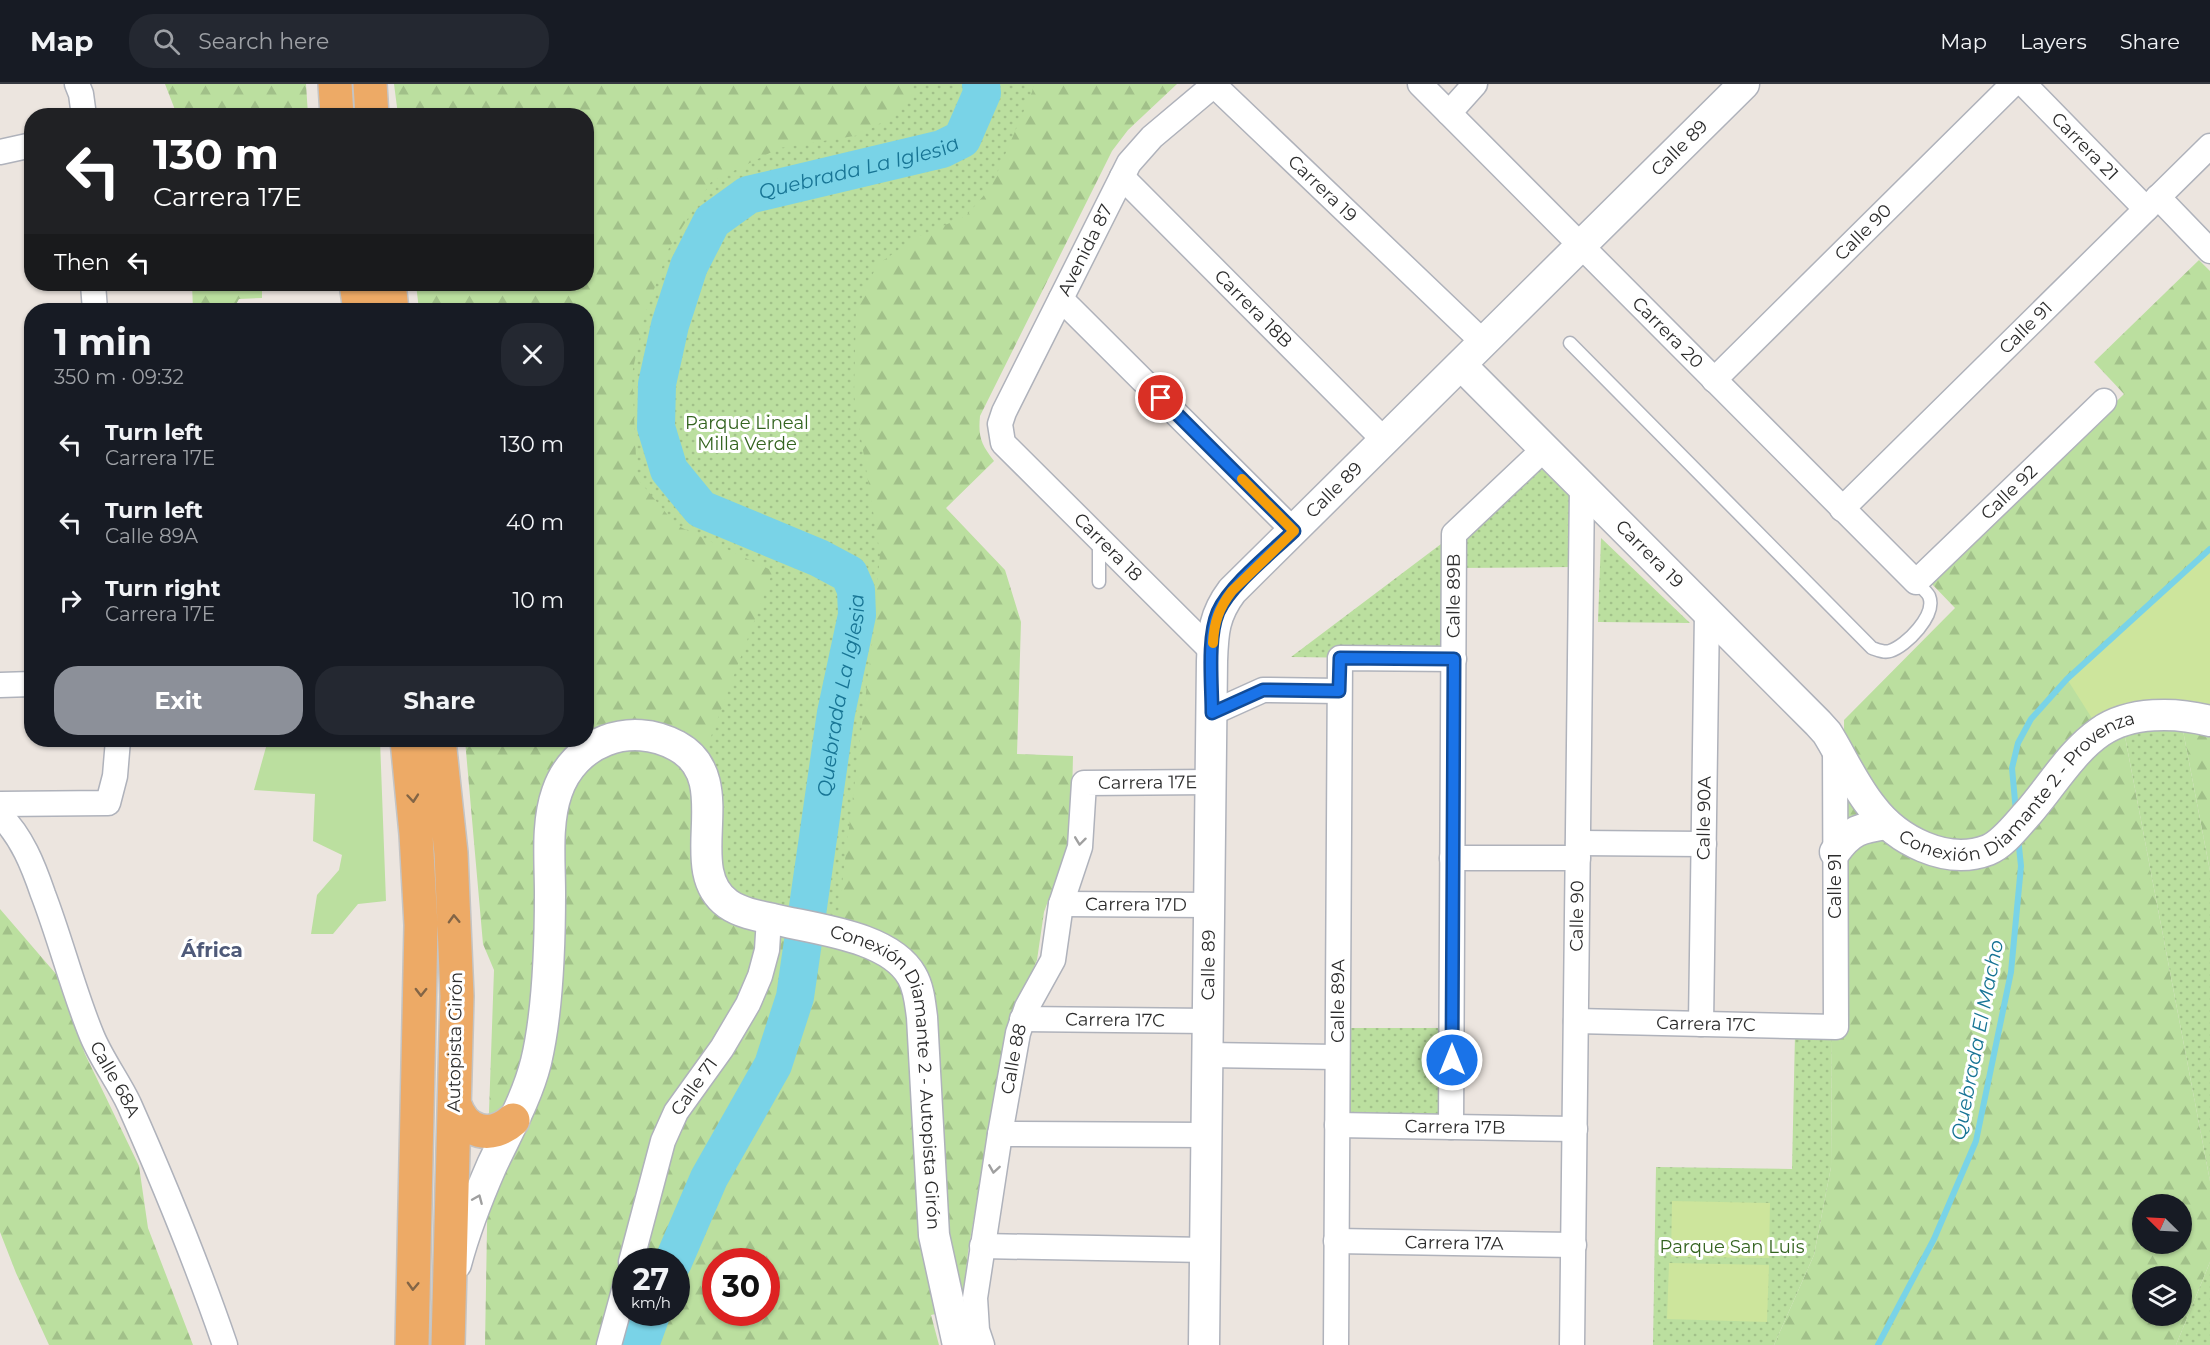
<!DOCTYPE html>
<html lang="en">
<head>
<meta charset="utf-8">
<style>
  :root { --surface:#171b24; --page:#242831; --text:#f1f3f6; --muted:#9ea1a6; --line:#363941; --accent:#8c9099 }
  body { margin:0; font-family:Montserrat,sans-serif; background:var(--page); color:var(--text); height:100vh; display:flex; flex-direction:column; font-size:22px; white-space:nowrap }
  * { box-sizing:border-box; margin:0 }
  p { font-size:20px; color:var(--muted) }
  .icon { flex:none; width:33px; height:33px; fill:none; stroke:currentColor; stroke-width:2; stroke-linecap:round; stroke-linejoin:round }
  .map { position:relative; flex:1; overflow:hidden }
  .sheet { position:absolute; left:24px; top:219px; width:570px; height:444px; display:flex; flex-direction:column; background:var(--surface); border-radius:24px; box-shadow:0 2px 4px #0004 }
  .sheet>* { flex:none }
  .top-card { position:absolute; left:24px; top:24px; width:570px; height:183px; border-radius:24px; box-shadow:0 2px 4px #0004; background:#202124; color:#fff; overflow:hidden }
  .needle { width:39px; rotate:294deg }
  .tools { position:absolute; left:2132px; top:1110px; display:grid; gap:12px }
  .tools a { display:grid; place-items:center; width:60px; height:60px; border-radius:50%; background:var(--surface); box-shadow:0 2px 4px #0004; font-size:30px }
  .speed { position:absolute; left:612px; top:1164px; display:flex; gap:12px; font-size:30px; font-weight:700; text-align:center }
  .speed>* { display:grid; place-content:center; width:78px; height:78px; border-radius:50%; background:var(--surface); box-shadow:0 2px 4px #0004; line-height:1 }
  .speed small { font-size:15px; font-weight:400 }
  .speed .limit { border:9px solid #d22; background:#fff; color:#111 }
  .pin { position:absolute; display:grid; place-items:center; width:51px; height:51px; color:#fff; margin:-26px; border:3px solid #fff; border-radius:50%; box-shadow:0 2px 6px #0007 }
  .me { position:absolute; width:66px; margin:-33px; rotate:0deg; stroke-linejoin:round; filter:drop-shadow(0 0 4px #0008) }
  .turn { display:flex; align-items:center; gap:21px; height:126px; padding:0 30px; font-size:27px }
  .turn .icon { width:78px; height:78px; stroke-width:2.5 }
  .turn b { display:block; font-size:42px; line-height:51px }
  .then { display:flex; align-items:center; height:57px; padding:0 30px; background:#0003; gap:12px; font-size:22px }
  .round { display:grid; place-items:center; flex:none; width:63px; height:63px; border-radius:24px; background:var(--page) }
  .summary { display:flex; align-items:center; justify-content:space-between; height:102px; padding:0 30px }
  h1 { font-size:36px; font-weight:700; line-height:45px }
  .primary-button { display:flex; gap:12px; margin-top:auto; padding:12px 30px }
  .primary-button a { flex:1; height:69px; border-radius:24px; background:var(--accent); color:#fff; font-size:24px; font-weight:700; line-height:69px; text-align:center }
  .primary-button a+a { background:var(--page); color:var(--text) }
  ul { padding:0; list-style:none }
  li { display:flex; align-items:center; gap:18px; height:78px; padding:0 30px }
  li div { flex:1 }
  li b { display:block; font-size:22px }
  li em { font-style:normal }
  header { display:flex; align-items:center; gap:36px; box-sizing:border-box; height:84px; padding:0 30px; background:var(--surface); border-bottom:2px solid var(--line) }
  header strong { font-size:28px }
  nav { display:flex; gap:33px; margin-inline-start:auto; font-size:21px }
  .search { width:420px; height:54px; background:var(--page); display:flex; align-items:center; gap:15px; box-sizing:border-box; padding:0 21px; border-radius:24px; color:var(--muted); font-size:22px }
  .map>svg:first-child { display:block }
  .grass { fill:#bbdf9f }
  .forest { fill:url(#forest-firs); fill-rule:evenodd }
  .park { fill:url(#park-dots) }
  .pitch { fill:#cde59c }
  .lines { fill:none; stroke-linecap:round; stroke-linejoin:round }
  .stream { stroke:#79d3e7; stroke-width:6 }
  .river { stroke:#79d3e7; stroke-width:38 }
  .service-casing { stroke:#afb2bb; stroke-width:15 }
  .minor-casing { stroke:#afb2bb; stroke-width:27 }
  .tertiary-casing { stroke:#afb2bb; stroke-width:33 }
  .trunk-casing { stroke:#c4c4c4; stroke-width:36 }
  .service { stroke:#fff; stroke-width:12 }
  .minor { stroke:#fff; stroke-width:24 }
  .tertiary { stroke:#fff; stroke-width:30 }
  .trunk { stroke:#edaa66; stroke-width:33 }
  .oneway { stroke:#836546 }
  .oneway2 { stroke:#a0a0a0 }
  .route-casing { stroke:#114b97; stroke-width:15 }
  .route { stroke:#1a73e8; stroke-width:10 }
  .slow { stroke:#f59e0b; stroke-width:10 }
  .labels { text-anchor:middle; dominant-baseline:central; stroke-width:6; stroke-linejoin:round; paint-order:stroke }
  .street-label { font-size:18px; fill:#2c2c2c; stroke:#fff }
  .park-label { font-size:18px; fill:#346420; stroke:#fff }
  .water-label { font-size:20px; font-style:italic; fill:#177494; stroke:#fff }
  .neighbourhood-label { font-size:20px; font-weight:bold; fill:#4f5a79; stroke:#fff }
</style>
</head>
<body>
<header>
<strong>Map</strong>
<div class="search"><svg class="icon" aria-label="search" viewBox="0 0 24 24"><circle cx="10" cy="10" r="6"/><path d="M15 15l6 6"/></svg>Search here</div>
<nav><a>Map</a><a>Layers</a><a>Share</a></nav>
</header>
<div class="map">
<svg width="2210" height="1261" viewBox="0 0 2210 1261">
  <defs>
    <pattern id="forest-firs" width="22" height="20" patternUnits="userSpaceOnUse" patternTransform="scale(1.5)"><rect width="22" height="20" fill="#bbdf9f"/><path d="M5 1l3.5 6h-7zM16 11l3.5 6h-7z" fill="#a1c089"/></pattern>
    <pattern id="park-dots" width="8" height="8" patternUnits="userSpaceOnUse" patternTransform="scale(1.5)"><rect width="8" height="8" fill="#bbdf9f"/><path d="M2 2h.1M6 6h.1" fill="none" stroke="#a1c089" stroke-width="1.8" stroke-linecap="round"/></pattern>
  </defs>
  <rect width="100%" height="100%" fill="#ece5df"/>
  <path class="grass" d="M 268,656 L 380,656 L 386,817 L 358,820 L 333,850 L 311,850 L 317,811 L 339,786 L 342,771 L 313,757 L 315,710 L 254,706 Z"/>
  <path class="forest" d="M 165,0 L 306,0 L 308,31 L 177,31 Z
    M 394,0 L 1177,0 L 1128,46 L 1112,67 L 980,332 C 978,353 981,360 994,377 L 946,424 L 1005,486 L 1021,538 L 1017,670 L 1073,672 L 1071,754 L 1044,828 L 1037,876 L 1019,919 L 997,1002 L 968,1168 L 962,1224 L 931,1231 L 939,1261 L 485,1261 L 489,1028 L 494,886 L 483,860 L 465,656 L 586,656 L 586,226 L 419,226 L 416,200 L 586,200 L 586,32 L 398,31 ZM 626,1178 L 676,1178 L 676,1228 L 626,1228 ZM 716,1178 L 766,1178 L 766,1228 L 716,1228 Z
    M 2199,176 L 2210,187 L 2210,787 L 2180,631 L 2122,637 L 2210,1097 L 2210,1178 L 2176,1261 L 1774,1261 L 1814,1171 L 1831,1083 L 1832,952 L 1846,951 L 1844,636 L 1955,524 L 1930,498 L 2124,310 L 2094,278 ZM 2142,1120 L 2181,1120 L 2181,1160 L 2142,1160 ZM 2142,1192 L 2181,1192 L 2181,1232 L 2142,1232 Z
    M 192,200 L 262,200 L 262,214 L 239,215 L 233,226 L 193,226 Z
    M 0,825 L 56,890 L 85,970 L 139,1082 L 148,1144 L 193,1261 L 49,1261 L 16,1189 L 0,1148 Z"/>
  <path class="park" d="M 914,0 L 1034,0 L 1032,8 L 991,103 L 966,132 L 915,154 L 877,181 L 856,226 L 854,311 L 880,470 L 873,553 L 838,832 L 744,814 L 728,799 L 727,740 L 703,674 L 773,487 L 676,441 L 637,394 L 632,290 L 644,233 L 669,164 L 711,98 L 780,64 L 860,51 L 886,36 L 911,10 Z
    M 1533,376 L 1576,418 L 1574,483 L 1454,484 L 1454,450 Z
    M 1601,454 L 1690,539 L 1598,538 Z
    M 1445,457 L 1446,575 L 1291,573 Z
    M 2180,631 L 2210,787 L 2210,1097 L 2122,637 Z
    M 1346,944 L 1443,944 L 1443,1040 L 1345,1040 Z
    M 1795,950 L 1832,952 L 1831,1083 L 1814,1171 L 1774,1261 L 1653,1261 L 1656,1083 L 1792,1085 Z
    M 2210,1178 L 2210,1261 L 2176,1261 Z"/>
  <path class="pitch" d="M 2210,465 L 2210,637 L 2100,647 L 2067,595 Z
    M 1672,1117 L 1770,1119 L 1769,1174 L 1671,1173 Z
    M 1669,1179 L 1769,1181 L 1767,1238 L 1667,1235 Z"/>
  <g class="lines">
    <path class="stream" d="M 2016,728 L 2012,684 L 2018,659 L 2031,635 L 2067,595 L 2210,465
      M 1878,1261 L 1934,1155 L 1976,1057 L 2011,888 L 2021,782 L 2018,753"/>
    <g class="river">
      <path id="s1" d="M 673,1178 L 709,1094 L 773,981 L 795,913 L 836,629 L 857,531 L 856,506 L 849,490 L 819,474 L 701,425 L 669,386 L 656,343 L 657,300 L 670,241 L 689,182 L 712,137 L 748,111 L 942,65 L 962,55 L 982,9 L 981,0"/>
      <path d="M 640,1261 L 652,1228"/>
    </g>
    <g class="service-casing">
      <path id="service" d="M 1570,259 L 1872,564 C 1878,566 1884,569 1890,567 C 1906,562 1937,531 1929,512 C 1927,508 1920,502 1916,498
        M 1099,457 L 1099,498"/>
    </g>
    <g class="minor-casing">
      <g id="minor">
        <path d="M 77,0 L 81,10 L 84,32"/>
        <path id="s2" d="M 1420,0 L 1916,498 L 2104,317"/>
        <path id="s3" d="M 2024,0 L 2146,125"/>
        <path id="s4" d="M 1214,1 L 1483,258"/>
        <path d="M 1449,29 L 1475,0"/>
        <path d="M 0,68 L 32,61"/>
        <path id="s5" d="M 1122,93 L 1385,357"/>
        <path d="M 2158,113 L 2210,167"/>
        <path d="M 93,200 L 95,226"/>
        <path d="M 1061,215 L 1294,447"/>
        <path id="s6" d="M 1714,296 L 2013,0"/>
        <path id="s7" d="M 1842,425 L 2210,62"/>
        <path id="s8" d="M 1212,567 L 1003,359 L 1000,340 L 1004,328 L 1129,79 L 1152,53 L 1215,0"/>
        <path d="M 0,601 L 32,600"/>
        <path d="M 1212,629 L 1263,606 L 1339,607"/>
        <path d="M 0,720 L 108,719 L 115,692 L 118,656"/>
        <path id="s9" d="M 0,731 C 22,753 33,781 43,810 C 61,857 73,906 92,952 C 102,976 118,997 129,1020 C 164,1099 197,1179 225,1261"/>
        <path d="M 1578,759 L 1704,760"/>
        <path d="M 1452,774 L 1578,774"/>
        <path id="s10" d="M 1061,820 L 1210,821"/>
        <path id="s11" d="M 1022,935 L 1208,937"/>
        <path id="s12" d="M 1576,937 L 1836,943 L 1835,661"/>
        <path id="s13" d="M 1701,940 L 1707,528"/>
        <path d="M 1208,971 L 1337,973"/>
        <path id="s14" d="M 1337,1041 L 1575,1045"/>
        <path id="s15" d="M 1451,1043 L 1454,450 L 1544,365"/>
        <path d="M 1000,1050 L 1207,1051"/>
        <path id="s16" d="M 1336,1157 L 1574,1161"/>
        <path d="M 982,1162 L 1206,1166"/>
        <path id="s17" d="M 631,1178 L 663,1057 L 676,1028 L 722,964 L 748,920 L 760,892 L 767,866 L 769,834"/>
        <path d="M 609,1261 L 626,1199"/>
        <path id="s18" d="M 982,1261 L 977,1246 L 975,1214 L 1000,1050 L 1018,949 L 1027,923 L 1053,876 L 1061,820 L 1080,763 L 1084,699 L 1211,698"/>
        <path id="s19" d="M 1336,1261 L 1340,574 L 1454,575"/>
        <path id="s20" d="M 1572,1261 L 1582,403"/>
      </g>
    </g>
    <g class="tertiary-casing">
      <g id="tertiary">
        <path id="s21" d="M 1461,281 L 1818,639 L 1827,649 C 1842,673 1854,701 1872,723 C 1897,756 1946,782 1988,766 C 2003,760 2017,741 2028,729 C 2051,703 2071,668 2100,648 C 2130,627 2176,628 2210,637"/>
        <path d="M 1835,768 C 1851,746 1860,744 1887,740"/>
        <path id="s22" d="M 456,1180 C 465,1146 478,1113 492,1081 C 508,1047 527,1014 536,978 C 548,928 550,861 550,809 C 550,777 546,739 557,708 C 574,658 630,636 677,662 C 739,696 678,784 728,820 C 741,829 758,832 773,835 C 814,845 890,852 912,892 C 919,904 920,919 922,933 L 934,1151 L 958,1261"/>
        <path id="s23" d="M 1204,1261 L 1212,577 C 1213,548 1214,531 1232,507 L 1744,0"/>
      </g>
    </g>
    <g class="trunk-casing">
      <path id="trunk" d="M 335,0 L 337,32
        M 370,0 L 372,32
        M 356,200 L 360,226
        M 389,200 L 392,226
        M 407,656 L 416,750 L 421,841 L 412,1261
        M 439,656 L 451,769 L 457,912 L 448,1261
        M 455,1021 C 465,1049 491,1056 513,1036"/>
    </g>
    <use href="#service" class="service"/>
    <use href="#minor" class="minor"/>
    <use href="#tertiary" class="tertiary"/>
    <use href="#trunk" class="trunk"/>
  </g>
  <defs><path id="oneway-chevron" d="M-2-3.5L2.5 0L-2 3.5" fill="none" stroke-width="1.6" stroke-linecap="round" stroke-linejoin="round" transform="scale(1.5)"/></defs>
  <g class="oneway">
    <use href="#oneway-chevron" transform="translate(413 714) rotate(85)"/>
    <use href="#oneway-chevron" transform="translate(454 835) rotate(-92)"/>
    <use href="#oneway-chevron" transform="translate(421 908) rotate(91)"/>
    <use href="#oneway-chevron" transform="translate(413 1202) rotate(92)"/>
  </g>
  <g class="oneway2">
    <use href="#oneway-chevron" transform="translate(1080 757) rotate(97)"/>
    <use href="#oneway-chevron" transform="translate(994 1085) rotate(99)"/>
    <use href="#oneway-chevron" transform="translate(478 1115) rotate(-67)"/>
  </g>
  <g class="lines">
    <g class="route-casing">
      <path id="route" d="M 1161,314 L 1294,447 C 1272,468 1230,501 1218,528 C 1207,554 1212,600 1212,629 L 1263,606 L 1339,607 L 1340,574 L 1454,575 L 1452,976"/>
    </g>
    <use href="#route" class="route"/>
    <path class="slow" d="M 1213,559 C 1214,538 1219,524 1232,507 L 1294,447 L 1242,395"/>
  </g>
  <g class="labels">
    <g class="street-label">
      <text stroke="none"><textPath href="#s3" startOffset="87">Carrera 21</textPath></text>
      <text stroke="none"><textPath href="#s23" startOffset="1388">Calle 89</textPath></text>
      <text stroke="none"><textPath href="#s4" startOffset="150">Carrera 19</textPath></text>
      <text stroke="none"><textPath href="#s6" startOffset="210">Calle 90</textPath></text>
      <text stroke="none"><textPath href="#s8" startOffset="508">Avenida 87</textPath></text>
      <text stroke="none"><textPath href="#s5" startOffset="186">Carrera 18B</textPath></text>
      <text stroke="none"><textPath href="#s7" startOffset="258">Calle 91</textPath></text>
      <text stroke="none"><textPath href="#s2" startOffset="351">Carrera 20</textPath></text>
      <text stroke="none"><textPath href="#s23" startOffset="902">Calle 89</textPath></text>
      <text stroke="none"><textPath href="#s2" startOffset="832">Calle 92</textPath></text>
      <text transform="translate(1108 463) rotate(45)">Carrera 18</text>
      <text stroke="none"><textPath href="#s21" startOffset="267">Carrera 19</textPath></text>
      <text stroke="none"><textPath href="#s15" startOffset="531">Calle 89B</textPath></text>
      <text stroke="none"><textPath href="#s21" startOffset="792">Conexión Diamante 2 - Provenza</textPath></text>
      <text stroke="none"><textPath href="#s18" startOffset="642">Carrera 17E</textPath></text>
      <text stroke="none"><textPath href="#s13" startOffset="206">Calle 90A</textPath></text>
      <text transform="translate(1835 802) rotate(-90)">Calle 91</text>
      <text stroke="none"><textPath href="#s10" startOffset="75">Carrera 17D</textPath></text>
      <text stroke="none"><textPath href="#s20" startOffset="429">Calle 90</textPath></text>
      <text stroke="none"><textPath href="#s23" startOffset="380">Calle 89</textPath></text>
      <text stroke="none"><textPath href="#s19" startOffset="344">Calle 89A</textPath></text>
      <text stroke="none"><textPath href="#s11" startOffset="93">Carrera 17C</textPath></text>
      <text stroke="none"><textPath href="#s12" startOffset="130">Carrera 17C</textPath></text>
      <text transform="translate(455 958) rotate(-89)">Autopista Girón</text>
      <text stroke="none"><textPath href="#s18" startOffset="290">Calle 88</textPath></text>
      <text stroke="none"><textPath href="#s9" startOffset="290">Calle 68A</textPath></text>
      <text stroke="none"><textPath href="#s22" startOffset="1094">Conexión Diamante 2 - Autopista Girón</textPath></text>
      <text stroke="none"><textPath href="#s17" startOffset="188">Calle 71</textPath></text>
      <text stroke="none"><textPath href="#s14" startOffset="118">Carrera 17B</textPath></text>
      <text stroke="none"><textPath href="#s16" startOffset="118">Carrera 17A</textPath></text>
    </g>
    <g class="park-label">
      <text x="747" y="339">Parque Lineal<tspan x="747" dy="21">Milla Verde</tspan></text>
      <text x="1732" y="1163">Parque San Luis</text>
    </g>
    <g class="water-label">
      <text stroke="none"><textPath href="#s1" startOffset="1354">Quebrada La Iglesia</textPath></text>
      <text stroke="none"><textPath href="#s1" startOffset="598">Quebrada La Iglesia</textPath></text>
      <text transform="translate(1977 956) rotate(-79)">Quebrada El Macho</text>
    </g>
    <g class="neighbourhood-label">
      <text x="212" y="866">África</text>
    </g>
  </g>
</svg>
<div class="tools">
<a><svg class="needle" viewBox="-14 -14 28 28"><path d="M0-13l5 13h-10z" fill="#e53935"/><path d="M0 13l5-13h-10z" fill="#9ea1a6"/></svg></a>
<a><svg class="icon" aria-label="layers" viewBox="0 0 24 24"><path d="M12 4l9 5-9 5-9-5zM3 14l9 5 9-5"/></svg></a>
</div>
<div class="speed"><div>27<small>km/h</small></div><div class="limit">30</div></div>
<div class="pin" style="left:1161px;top:314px;background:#d93025"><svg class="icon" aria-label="arrive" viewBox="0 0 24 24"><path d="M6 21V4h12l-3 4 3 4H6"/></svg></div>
<svg class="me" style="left:1452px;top:976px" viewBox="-20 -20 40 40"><circle r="17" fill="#1a73e8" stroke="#fff" stroke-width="3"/><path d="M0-11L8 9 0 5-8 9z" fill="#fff"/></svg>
<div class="top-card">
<div class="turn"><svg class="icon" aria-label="left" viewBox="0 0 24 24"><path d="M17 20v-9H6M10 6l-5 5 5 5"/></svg><div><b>130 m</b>Carrera 17E</div></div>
<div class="then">Then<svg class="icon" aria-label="left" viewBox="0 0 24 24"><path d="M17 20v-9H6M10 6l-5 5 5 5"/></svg></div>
</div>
<section class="sheet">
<div class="summary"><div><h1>1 min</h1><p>350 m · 09:32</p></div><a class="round"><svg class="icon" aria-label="close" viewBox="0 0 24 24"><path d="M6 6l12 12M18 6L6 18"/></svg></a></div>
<ul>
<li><svg class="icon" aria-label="left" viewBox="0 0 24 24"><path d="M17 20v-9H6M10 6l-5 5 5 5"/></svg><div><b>Turn left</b><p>Carrera 17E</p></div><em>130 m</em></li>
<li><svg class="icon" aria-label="left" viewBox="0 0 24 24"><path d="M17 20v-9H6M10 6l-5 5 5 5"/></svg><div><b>Turn left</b><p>Calle 89A</p></div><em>40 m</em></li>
<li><svg class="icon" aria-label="right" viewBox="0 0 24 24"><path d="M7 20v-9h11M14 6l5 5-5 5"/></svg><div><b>Turn right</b><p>Carrera 17E</p></div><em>10 m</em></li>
</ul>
<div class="primary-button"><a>Exit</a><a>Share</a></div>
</section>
</div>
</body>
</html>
